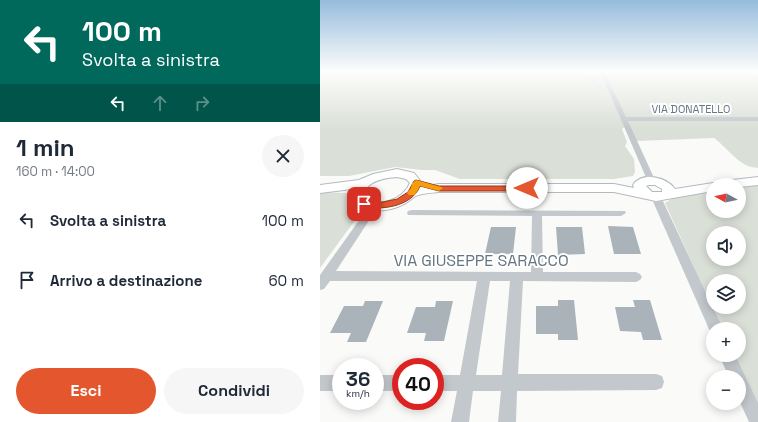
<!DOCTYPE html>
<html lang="it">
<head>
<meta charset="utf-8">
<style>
  :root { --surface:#fff; --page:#f6f6f7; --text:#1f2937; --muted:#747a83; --accent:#e4572e }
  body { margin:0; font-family:"Space Grotesk",sans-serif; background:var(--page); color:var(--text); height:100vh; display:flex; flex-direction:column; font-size:15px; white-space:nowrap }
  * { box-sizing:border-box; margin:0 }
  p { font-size:13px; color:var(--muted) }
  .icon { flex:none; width:22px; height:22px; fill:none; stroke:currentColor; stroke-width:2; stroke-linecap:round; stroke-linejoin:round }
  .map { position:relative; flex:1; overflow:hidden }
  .panel { display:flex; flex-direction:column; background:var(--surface); width:320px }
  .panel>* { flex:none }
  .top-card { background:#00695c; color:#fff; overflow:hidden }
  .needle { width:26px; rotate:278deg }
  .buttons { position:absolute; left:386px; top:178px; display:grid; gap:8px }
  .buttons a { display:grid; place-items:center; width:40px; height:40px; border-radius:50%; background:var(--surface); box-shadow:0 2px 10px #0003; font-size:20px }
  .speed { position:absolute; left:12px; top:358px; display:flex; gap:8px; font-size:20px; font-weight:700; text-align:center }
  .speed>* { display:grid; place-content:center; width:52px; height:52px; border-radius:50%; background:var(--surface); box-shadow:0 2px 10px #0003; line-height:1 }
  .speed small { font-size:10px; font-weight:400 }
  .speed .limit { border:6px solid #d22; background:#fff; color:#111 }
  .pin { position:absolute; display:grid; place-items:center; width:34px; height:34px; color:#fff; margin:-17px; border-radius:8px; box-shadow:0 2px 6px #0006 }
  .me { position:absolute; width:44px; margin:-22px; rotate:270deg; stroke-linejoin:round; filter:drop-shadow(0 0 3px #0008) }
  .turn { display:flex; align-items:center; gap:14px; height:84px; padding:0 16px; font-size:18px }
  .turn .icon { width:52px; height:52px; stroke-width:2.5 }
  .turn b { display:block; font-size:28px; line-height:34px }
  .lanes { display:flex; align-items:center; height:38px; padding:0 16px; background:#0003; justify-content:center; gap:20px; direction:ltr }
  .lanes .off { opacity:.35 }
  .round { display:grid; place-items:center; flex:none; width:42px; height:42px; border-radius:21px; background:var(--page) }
  .summary { display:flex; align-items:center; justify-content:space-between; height:68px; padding:0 16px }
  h1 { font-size:24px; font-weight:700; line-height:30px }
  .action { display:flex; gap:8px; margin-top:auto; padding:8px 16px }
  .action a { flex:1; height:46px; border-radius:24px; background:var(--accent); color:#fff; font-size:16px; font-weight:700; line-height:46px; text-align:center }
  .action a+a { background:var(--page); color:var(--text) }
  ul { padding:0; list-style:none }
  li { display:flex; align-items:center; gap:12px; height:60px; padding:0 16px }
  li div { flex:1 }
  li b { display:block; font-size:15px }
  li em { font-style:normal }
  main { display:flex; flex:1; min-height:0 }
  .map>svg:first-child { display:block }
  .green { fill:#dadfd7; fill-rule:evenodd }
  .building { fill:#aab3b9 }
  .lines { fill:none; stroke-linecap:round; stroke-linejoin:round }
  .secondary-casing { stroke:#b3babf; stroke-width:2 }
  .path { stroke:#bbbfc2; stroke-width:1; stroke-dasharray:1 1; stroke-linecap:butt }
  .street { fill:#c3c8cc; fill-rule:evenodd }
  .secondary { fill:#fff; fill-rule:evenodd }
  .route { fill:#e4572e; stroke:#94391e }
  .slow { fill:#f59e0b }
  .labels { text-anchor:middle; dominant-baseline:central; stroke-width:4; stroke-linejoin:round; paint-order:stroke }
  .far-street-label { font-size:11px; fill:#657683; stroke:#fff }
  .near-street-label { font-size:16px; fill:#657683; stroke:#fff }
</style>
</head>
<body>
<main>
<section class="panel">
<div class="top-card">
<div class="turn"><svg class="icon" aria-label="left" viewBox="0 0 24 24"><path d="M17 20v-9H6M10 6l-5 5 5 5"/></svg><div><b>100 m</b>Svolta a sinistra</div></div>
<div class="lanes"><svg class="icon" aria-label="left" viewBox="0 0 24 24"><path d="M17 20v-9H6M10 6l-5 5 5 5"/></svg><svg class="icon off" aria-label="ahead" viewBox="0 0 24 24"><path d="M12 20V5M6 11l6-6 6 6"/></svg><svg class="icon off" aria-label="right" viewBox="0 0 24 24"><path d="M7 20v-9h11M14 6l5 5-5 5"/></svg></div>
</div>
<div class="summary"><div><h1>1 min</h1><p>160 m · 14:00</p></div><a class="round"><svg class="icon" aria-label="close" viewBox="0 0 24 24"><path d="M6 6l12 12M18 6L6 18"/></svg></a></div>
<ul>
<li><svg class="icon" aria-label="left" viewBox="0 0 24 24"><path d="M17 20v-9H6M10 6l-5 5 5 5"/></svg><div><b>Svolta a sinistra</b></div><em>100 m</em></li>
<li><svg class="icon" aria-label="arrive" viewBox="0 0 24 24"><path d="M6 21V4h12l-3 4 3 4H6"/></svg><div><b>Arrivo a destinazione</b></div><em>60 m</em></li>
</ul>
<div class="action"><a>Esci</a><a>Condividi</a></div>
</section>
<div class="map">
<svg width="438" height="422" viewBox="0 0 438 422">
  <rect width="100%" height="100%" fill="#fafaf8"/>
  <path class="green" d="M 0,71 L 438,71 L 438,118 L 314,118 L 311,121 L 322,119 L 438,121 L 438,168 C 434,167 429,167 426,165 C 415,160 404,145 394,138 L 316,141 L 308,124 L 302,129 L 307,142 L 305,146 L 314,159 L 315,172 L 313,176 L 294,179 L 140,179 L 115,170 L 102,170 L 75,167 L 29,176 L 0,176 Z
    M 438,185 L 438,408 L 414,355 L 419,355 L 419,329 L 402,329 L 345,203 L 358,195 L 393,191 L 393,211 L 419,211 L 419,188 ZM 393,233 L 419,233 L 419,259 L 393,259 ZM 393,281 L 419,281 L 419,307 L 393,307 Z
    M 0,192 L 26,193 L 30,195 L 31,200 L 39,207 L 41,212 L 0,268 Z"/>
  <path class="building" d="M 288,226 L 313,227 L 321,254 L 294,254 Z
    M 171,227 L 196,227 L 193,254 L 165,254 Z
    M 236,227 L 262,227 L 265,254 L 238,255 Z
    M 238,300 L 254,300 L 258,340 L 238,340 L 238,334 L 216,334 L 216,306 L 238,306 Z
    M 313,300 L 330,300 L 342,340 L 323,340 L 321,332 L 300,331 L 295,307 L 315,307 Z
    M 45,301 L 63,301 L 46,342 L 27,342 L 31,333 L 10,333 L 24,306 L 43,306 Z
    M 116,301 L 133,301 L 124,341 L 104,341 L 106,333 L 87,333 L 96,307 L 115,307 Z"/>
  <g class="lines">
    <g class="secondary-casing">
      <path id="secondary" d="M 77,169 L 94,173 L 102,183 L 101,187 L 119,184 L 294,184 L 314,188 L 313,185 C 322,171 347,177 355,189 L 393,183 L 398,185 L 400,182 L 404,181 L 438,177 L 438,185 L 419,187 L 419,185 L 393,185 L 393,191 L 336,201 L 294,192 L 119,192 C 112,193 100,193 94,197 C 91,199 88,202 84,204 C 67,213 42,214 30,197 L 32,189 L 0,193 L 0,185 L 39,180 L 53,174 ZM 77,177 L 86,179 L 90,183 C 83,200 58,209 44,196 C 45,181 64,178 77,177 ZM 329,185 L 335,185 L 342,189 L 342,192 L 332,192 L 326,186 Z"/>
    </g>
    <path class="path" d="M 263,71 L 283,90"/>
    <path class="street" d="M 280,71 L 284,71 L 306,117 L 438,117 L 438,121 L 308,121 L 335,180 L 334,182 L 328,182 Z
      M 336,194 L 341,197 L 403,329 L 393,329 L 393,334 L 389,329 L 331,197 Z
      M 45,201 L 50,204 L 52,212 L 50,219 L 16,271 L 211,272 L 212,216 L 88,215 L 87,213 L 88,211 L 92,210 L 305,211 L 306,213 L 301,216 L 222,216 L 223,272 L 316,272 L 320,274 L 322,277 L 320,280 L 316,282 L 203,281 L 198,374 L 336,374 L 342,376 L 344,382 L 342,388 L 336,390 L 197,391 L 196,422 L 178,422 L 181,391 L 153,391 L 149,422 L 131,422 L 137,391 L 115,391 L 115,375 L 140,375 L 157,281 L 10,281 L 4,289 L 0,290 L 0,275 L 40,219 L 42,212 L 40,204 ZM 170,281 L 190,281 L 182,375 L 156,375 Z
      M 399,355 L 415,355 L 438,403 L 438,422 L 429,422 L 419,400 L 419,377 L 409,377 Z
      M 0,375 L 21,375 L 21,391 L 0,391 Z
      M 55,375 L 81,375 L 81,391 L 55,391 Z"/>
    <use href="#secondary" class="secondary"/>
  </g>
  <linearGradient id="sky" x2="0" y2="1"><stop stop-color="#96bcdc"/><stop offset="0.55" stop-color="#fdfdfc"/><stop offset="1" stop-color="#fdfdfc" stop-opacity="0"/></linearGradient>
  <rect width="438" height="130" fill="url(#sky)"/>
  <path class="route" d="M 96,180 L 119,186 L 207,186 L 211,188 L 207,191 L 119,191 L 100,186 C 92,207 60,211 41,206 L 40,204 L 44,201 L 58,203 L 77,199 L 88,192 L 94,181 Z"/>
  <path class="slow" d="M 96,180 L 121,187 L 123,188 L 119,191 L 100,186 L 95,195 L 89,195 L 87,193 L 91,188 L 92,183 Z"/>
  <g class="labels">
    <g class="far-street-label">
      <text x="371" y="109">VIA DONATELLO</text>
    </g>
    <g class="near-street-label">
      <text x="161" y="260">VIA GIUSEPPE SARACCO</text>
    </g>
  </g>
</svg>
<div class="buttons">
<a><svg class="needle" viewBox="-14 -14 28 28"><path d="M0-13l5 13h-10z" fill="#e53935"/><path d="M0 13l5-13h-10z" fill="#747a83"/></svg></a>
<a><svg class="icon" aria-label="sound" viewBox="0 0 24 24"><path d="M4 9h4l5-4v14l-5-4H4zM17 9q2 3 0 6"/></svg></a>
<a><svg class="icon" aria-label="layers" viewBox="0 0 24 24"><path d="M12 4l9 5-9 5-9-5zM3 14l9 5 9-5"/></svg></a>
<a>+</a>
<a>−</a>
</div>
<div class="speed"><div>36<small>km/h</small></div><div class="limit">40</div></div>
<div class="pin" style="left:44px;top:204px;background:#d93025"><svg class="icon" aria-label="arrive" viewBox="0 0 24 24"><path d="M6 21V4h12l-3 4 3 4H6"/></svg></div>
<svg class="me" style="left:207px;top:188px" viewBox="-20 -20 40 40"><circle r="19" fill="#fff"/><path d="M0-13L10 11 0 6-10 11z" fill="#e4572e"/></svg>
</div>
</main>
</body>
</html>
